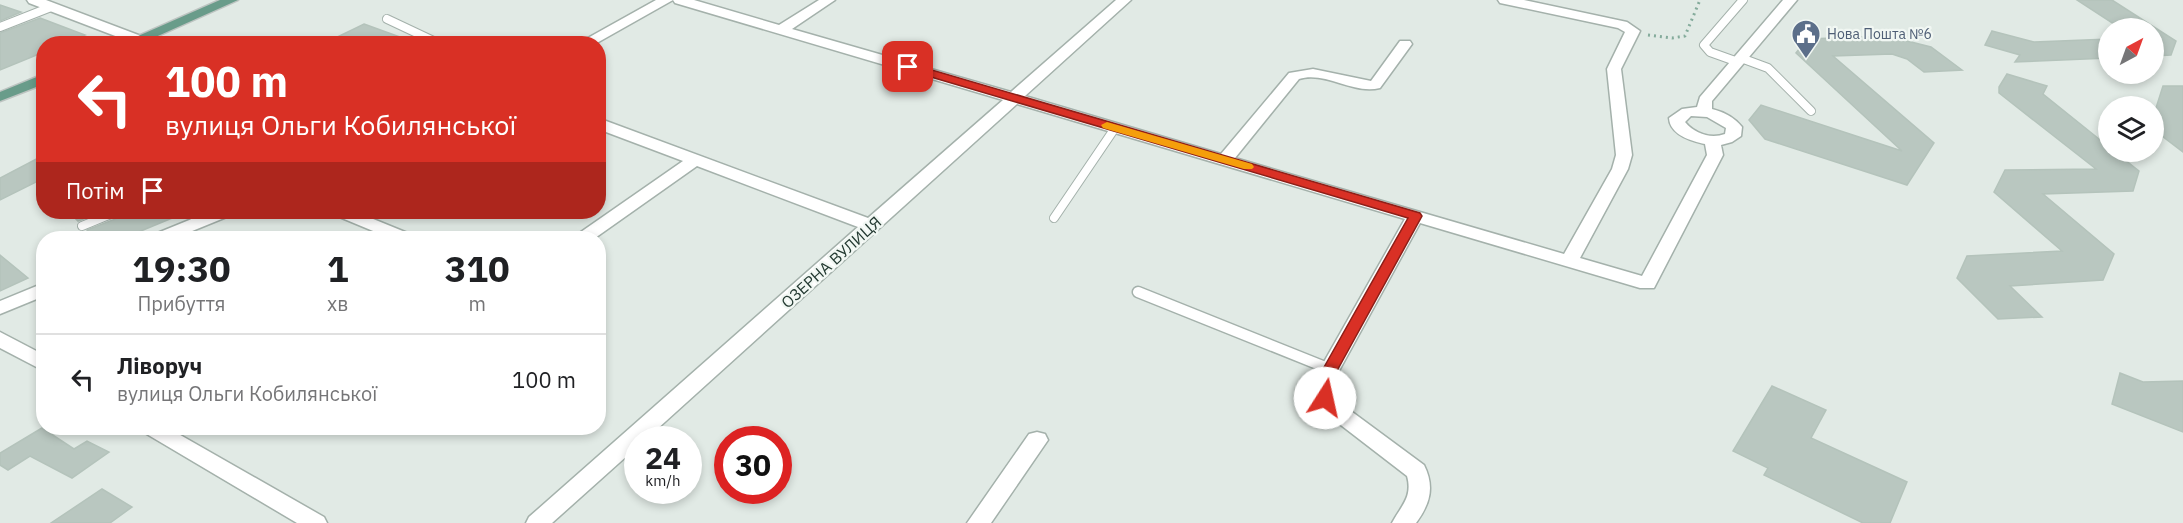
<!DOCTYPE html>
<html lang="uk">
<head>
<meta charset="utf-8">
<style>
  :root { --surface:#fff; --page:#f6f6f6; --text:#202124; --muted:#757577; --line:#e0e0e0 }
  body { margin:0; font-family:"IBM Plex Sans",sans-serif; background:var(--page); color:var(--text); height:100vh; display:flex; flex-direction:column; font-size:22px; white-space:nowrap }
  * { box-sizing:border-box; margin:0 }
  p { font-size:20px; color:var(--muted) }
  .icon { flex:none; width:33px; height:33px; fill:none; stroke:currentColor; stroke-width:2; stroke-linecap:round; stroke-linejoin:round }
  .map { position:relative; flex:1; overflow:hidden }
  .panel { position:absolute; left:36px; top:231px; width:570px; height:204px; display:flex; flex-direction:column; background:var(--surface); border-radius:24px; box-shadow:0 3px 9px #0003 }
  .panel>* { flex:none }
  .top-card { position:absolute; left:36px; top:36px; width:570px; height:183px; border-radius:24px; box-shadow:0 3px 9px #0003; background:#d93025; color:#fff; overflow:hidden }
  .needle { width:39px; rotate:41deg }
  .buttons { position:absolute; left:2098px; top:18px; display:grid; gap:12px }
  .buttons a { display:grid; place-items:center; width:66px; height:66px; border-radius:50%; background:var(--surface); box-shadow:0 3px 9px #0003; font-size:30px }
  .speed { position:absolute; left:624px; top:426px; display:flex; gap:12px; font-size:30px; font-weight:700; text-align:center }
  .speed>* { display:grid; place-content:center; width:78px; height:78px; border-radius:50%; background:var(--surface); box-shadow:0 3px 9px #0003; line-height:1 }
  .speed small { font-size:15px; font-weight:400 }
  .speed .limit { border:9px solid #d22; background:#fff; color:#111 }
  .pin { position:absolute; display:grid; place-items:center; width:51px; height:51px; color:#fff; margin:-26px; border-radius:12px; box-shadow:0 3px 9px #0006 }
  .me { position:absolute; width:66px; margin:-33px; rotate:10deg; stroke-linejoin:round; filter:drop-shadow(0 0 4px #0008) }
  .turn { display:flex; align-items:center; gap:21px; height:126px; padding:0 30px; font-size:27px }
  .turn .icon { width:78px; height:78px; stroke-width:2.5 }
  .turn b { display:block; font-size:42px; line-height:51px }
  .then { display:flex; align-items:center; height:57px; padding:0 30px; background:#0003; gap:12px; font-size:22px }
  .eta { display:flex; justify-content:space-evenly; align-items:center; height:102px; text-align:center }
  .eta b { font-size:36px; font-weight:700; line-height:42px }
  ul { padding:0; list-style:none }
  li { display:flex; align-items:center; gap:18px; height:90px; padding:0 30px; border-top:2px solid var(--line) }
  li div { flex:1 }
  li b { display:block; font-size:22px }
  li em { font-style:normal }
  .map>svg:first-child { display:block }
  .building { fill:#b9c7c0; stroke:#b4c3bb; stroke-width:1.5 }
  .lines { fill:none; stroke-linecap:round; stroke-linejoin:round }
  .lane-far1-casing { stroke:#a4b1ab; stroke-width:10 }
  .lane-casing { stroke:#a4b1ab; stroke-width:13 }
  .street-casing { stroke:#a4b1ab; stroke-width:3 }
  .primary-casing { stroke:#bdc4c1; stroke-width:3 }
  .path { stroke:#84ab9b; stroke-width:3; stroke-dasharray:2 4; stroke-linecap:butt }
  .lane-far1 { stroke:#fff; stroke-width:8 }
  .lane { stroke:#fff; stroke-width:10 }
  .street { fill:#fff; fill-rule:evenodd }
  .primary { fill:#699c8a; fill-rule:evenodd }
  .route { fill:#d93025; stroke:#8d1f18; stroke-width:1.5 }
  .slow { fill:#f59e0b }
  .labels { text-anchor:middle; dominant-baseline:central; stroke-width:4.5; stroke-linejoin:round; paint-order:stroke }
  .far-service-label { font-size:14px; fill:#4e5e75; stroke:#f1f7f3; text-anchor:start }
  .street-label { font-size:16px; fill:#233931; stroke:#f1f7f3 }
</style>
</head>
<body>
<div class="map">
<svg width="2183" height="523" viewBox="0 0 2183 523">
  <rect width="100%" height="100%" fill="#e1eae5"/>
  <path class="building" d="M 2077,0 L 2112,0 L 2176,41 L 2171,55 L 2154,56 L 2154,28 L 2120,28 Z
    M 0,5 L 21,12 L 0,21 Z
    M 40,18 L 85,35 L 64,44 L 44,44 L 44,52 L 0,70 L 0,33 Z
    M 364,24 L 411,41 L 411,44 L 323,44 Z
    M 1992,31 L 2034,42 L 2109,39 L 2109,58 L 2015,62 L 2020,55 L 1985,45 Z
    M 1887,36 L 1931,47 L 1962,70 L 1924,72 L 1907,59 L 1892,54 L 1833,56 L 1934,143 L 1907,185 L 1765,139 L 1749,120 L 1761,105 L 1902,151 L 1796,53 L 1807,39 Z
    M 2007,74 L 2047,86 L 2043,94 L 2109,147 L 2109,152 L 2115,152 L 2139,171 L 2133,191 L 2043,194 L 2114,254 L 2103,280 L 2010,286 L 2042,317 L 1998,319 L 1957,278 L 1967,256 L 2062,251 L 1994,192 L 2005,170 L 2096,169 L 1999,93 L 1999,87 Z
    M 2163,86 L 2183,86 L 2183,152 L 2154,130 L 2154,114 Z
    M 44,155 L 44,178 L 0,200 L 0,178 Z
    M 69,212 L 101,212 L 78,221 Z
    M 122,212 L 182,212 L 182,214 L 124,238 L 95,238 L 87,230 L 118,218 Z
    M 0,255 L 28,278 L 0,291 Z
    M 2120,373 L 2143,382 L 2183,381 L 2183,432 L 2112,404 Z
    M 1772,386 L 1826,410 L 1811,438 L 1907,482 L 1890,523 L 1863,523 L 1764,475 L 1768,468 L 1733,451 Z
    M 42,428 L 74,449 L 87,441 L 109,452 L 72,478 L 30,456 L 8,470 L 0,465 L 0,453 Z
    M 102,489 L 132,507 L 110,523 L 51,523 Z"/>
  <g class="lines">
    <g class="lane-far1-casing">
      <path id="lane-far1" d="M 387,19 L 440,44
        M 0,27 L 51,7
        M 1741,58 L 1768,68 L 1811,111
        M 1738,62 L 1710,52 L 1704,45 L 1743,0
        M 188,212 L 200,222
        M 1054,218 L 1115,128
        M 82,226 L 116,212"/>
    </g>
    <g class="lane-casing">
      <path id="lane" d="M 1138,292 L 1330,369"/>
    </g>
    <g class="street-casing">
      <path id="street" d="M 27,0 L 46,0 L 141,36 L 143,39 L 136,43 L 131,42 L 29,3 Z
        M 656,0 L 673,0 L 595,44 L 577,44 Z
        M 673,0 L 694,0 L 779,25 L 819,0 L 835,0 L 792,29 L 1011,92 L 1116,0 L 1131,0 L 1025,96 L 1221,154 L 1289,73 L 1313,69 L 1371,81 L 1400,41 L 1410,41 L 1412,44 L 1380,88 C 1353,95 1326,71 1299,79 L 1235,158 L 1564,254 L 1612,169 L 1616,155 L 1607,69 L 1625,32 L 1618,28 L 1500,3 L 1498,0 L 1524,0 L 1627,22 L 1640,31 L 1621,69 L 1632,155 L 1628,169 L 1580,258 L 1642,276 L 1707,155 L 1705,144 C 1691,141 1670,135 1669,118 L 1682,109 L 1697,107 L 1700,97 L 1783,0 L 1797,0 L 1712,101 L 1712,109 C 1724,112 1734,117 1742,127 L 1741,136 L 1732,142 L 1721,145 L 1723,155 L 1654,288 L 1640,288 L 1420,223 L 1340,369 L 1333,387 L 1336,400 L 1424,465 C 1435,487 1430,504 1416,523 L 1392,523 C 1401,506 1413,497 1407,476 L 1320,409 L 1313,387 L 1320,369 L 1405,219 L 1017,104 L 645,440 L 638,440 L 638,446 L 552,523 L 526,523 L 529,517 L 858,227 L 697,166 L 595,238 L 576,238 L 578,234 L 683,161 L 598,129 L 598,118 L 868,218 L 1003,100 L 675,3 ZM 1691,116 L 1707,117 L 1726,128 L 1725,134 C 1711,139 1695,134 1685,122 Z
        M 209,212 L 232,212 L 229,216 L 175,238 L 152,238 L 155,234 Z
        M 334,212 L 356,212 L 410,234 L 413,238 L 390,238 L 337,216 Z
        M 44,283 L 44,296 L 0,314 L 0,301 Z
        M 0,332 L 44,355 L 44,371 L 0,348 Z
        M 141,428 L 168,428 L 324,517 L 327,523 L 297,523 L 145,433 Z
        M 1037,432 L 1045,434 L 1048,440 L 991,523 L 967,523 L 1029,434 Z"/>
    </g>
    <g class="primary-casing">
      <path id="primary" d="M 220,0 L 238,0 L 140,44 L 120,44 Z
        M 44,74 L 44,84 L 0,101 L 0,92 Z"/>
    </g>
    <path class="path" d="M 1648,35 L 1672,38 L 1685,36 L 1700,0"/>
    <use href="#lane-far1" class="lane-far1"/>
    <use href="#lane" class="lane"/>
    <use href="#street" class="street"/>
    <use href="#primary" class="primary"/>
  </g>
  <path class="route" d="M 908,63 L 1420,213 L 1422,216 L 1338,369 L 1331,387 L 1332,398 L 1330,402 L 1319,402 C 1313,390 1318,381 1323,369 L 1408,218 L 904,69 L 902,67 Z"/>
  <path class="slow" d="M 1107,122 L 1252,164 L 1254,167 L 1252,169 L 1244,169 L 1103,128 L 1101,125 Z"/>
  <defs>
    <g id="civic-pin" transform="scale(1.5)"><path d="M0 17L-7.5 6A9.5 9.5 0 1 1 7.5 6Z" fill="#5c6f8a" stroke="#f1f7f3"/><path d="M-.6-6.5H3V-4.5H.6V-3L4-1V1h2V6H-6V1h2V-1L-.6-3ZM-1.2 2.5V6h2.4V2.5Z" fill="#fff"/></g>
  </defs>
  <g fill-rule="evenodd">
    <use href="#civic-pin" x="1806" y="34"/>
  </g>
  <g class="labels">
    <g class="far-service-label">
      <text x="1827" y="34">Нова Пошта №6</text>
    </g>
    <g class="street-label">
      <text transform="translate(831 262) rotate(-42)">ОЗЕРНА ВУЛИЦЯ</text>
    </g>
  </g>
</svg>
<div class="buttons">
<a><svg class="needle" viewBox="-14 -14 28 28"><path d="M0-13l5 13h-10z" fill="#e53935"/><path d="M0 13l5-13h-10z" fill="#757577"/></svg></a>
<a><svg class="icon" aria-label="layers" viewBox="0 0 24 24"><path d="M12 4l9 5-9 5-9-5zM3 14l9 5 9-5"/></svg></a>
</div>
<div class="speed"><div>24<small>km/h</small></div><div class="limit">30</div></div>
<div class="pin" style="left:908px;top:67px;background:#d93025"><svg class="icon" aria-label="arrive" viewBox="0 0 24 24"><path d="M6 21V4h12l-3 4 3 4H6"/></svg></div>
<svg class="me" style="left:1325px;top:398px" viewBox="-20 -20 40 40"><circle r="19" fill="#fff"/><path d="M0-13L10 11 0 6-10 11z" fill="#d93025"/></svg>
<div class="top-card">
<div class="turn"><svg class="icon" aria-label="left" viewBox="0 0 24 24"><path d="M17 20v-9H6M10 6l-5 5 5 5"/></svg><div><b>100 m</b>вулиця Ольги Кобилянської</div></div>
<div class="then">Потім<svg class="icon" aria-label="arrive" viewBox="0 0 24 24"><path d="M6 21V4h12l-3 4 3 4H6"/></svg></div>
</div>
<section class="panel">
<div class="eta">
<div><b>19:30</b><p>Прибуття</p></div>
<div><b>1</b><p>хв</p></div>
<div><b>310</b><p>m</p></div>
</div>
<ul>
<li><svg class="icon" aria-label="left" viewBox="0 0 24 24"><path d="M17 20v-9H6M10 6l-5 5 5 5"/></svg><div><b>Ліворуч</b><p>вулиця Ольги Кобилянської</p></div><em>100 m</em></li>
</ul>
</section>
</div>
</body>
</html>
